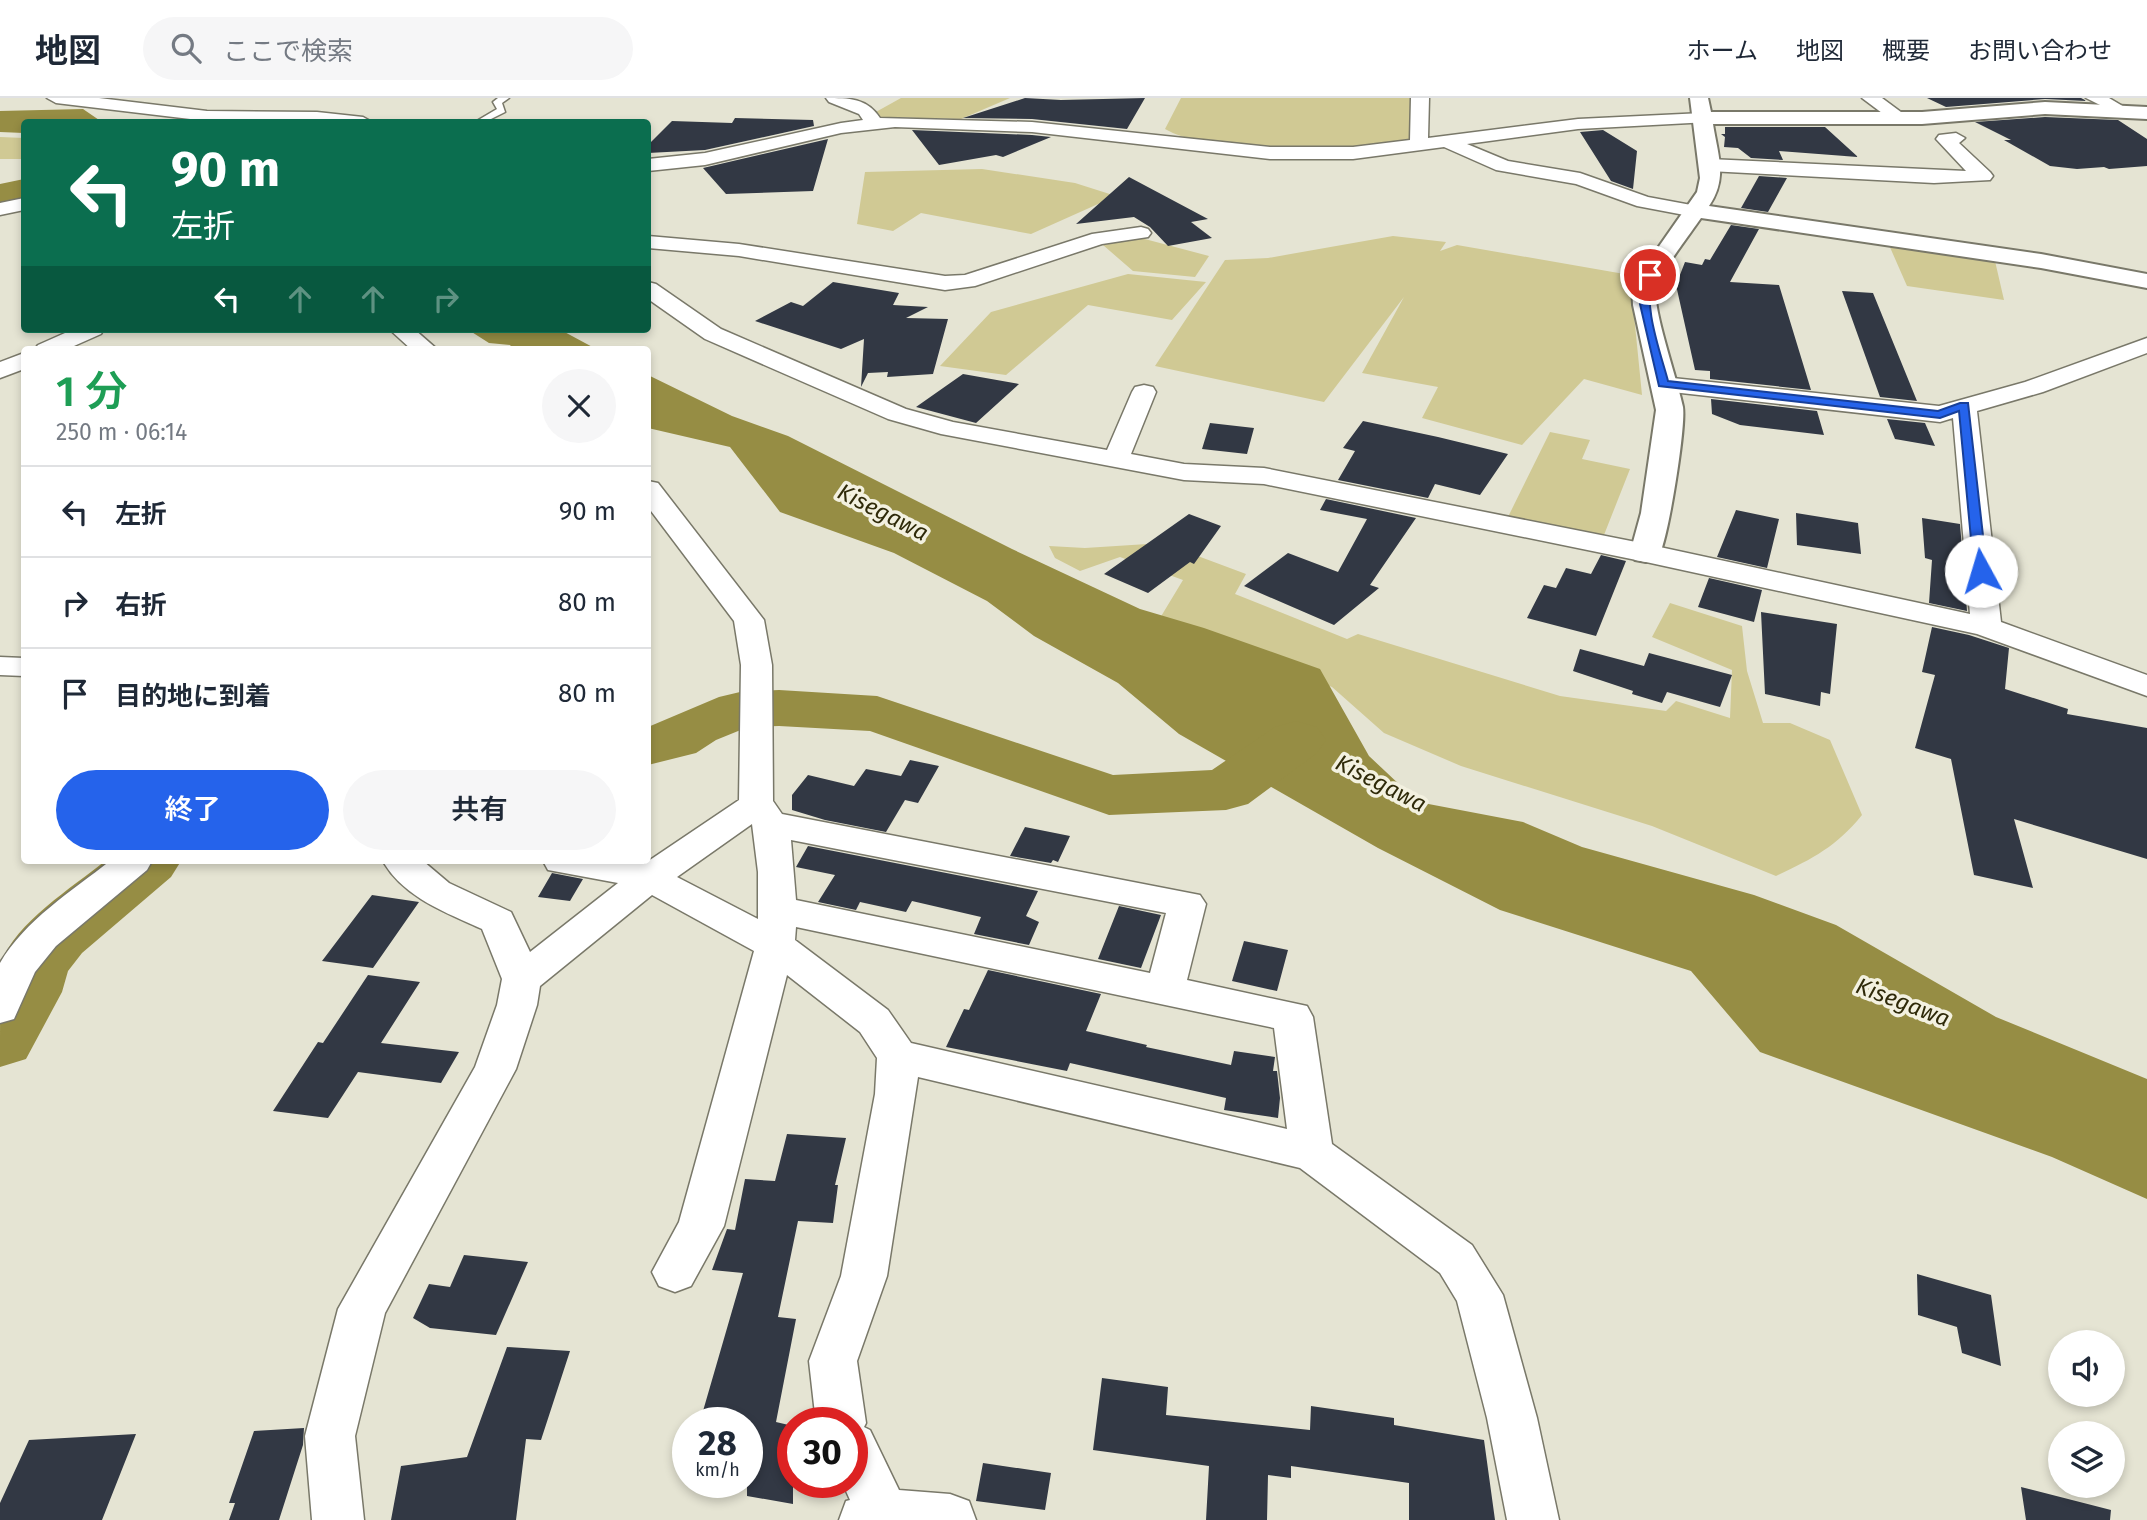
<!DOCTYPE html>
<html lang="ja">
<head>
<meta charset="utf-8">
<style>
  :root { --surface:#fff; --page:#f6f6f7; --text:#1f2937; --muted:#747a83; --line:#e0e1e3; --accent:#2563eb }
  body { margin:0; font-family:"Fira Sans","Noto Sans JP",sans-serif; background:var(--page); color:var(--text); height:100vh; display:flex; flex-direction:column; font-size:26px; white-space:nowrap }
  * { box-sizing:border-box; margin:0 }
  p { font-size:23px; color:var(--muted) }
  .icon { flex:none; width:38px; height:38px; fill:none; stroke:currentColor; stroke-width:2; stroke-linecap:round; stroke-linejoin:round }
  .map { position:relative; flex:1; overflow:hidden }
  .details { position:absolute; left:21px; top:248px; width:630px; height:518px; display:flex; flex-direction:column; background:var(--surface); border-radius:7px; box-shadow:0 4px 10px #0003 }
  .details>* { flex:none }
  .banner { position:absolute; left:21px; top:21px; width:630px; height:214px; border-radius:7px; box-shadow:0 4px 10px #0003; background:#0b6e4f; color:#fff; overflow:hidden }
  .controls { position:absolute; left:2048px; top:1232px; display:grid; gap:14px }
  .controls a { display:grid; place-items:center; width:77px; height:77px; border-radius:50%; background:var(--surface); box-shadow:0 4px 10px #0003; font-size:35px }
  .speed { position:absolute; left:672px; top:1309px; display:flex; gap:14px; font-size:35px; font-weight:700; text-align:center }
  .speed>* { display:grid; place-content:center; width:91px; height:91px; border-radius:50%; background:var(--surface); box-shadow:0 4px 10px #0003; line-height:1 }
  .speed small { font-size:18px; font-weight:400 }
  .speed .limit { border:10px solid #d22; background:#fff; color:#111 }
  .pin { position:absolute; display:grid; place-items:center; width:60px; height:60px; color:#fff; margin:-30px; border:4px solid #fff; border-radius:50%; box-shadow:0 2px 7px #0007 }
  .me { position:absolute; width:77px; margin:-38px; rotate:354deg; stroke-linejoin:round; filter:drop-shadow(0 0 5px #0008) }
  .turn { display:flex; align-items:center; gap:24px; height:147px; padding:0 35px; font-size:32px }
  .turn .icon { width:91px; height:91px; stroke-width:2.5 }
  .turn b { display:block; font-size:49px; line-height:60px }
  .lanes { display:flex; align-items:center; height:66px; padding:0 35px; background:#0003; justify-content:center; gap:35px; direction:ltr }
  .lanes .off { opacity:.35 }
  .round { display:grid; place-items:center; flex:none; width:74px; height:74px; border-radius:37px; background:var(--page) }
  .headline { display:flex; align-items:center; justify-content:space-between; height:119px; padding:0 35px }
  h1 { font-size:42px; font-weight:600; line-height:52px; color:#1e9e55 }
  .action { display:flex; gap:14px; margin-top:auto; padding:14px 35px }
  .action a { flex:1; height:80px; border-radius:42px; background:var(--accent); color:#fff; font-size:28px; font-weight:600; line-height:80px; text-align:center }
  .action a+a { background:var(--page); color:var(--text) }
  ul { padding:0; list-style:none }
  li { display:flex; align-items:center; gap:21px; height:91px; padding:0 35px; border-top:2px solid var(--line) }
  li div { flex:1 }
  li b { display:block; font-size:26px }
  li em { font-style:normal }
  header { display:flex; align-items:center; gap:42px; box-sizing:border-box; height:98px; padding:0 35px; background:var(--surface); border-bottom:2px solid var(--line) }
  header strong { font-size:33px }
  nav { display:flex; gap:38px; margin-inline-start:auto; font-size:24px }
  .search { width:490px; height:63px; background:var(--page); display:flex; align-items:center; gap:18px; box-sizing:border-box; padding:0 24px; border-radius:38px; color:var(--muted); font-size:26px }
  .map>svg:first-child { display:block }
  .green { fill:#d0c994 }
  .water { fill:#968d44 }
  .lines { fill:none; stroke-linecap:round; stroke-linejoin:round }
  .river { fill:#968d44; fill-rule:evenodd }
  .building { fill:#323844 }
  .service-casing { stroke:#797869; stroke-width:3 }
  .minor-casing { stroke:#797869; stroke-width:3 }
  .tertiary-casing { stroke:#797869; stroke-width:4 }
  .service { fill:#fff; fill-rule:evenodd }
  .minor { fill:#fff; fill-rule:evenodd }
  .tertiary { fill:#fff; fill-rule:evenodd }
  .route { fill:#2563eb; stroke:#184099; stroke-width:2 }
  .labels { text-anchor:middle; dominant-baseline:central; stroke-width:7; stroke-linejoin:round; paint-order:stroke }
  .water-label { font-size:23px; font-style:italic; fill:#2f2a09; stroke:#f3f1e0 }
</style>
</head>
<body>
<header>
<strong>地図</strong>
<div class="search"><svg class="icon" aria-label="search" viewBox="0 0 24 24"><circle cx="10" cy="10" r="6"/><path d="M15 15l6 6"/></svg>ここで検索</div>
<nav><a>ホーム</a><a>地図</a><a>概要</a><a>お問い合わせ</a></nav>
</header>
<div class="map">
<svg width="2147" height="1422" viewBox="0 0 2147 1422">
  <rect width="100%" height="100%" fill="#e5e4d3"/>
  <path class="green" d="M 901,0 L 1010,0 L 961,21 L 880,19 L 874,15 Z
    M 1181,0 L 1411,0 L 1410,46 C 1349,52 1292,52 1232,46 C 1207,43 1186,43 1165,31 Z
    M 0,39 L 24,40 L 24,61 L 0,61 Z
    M 982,71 L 1075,85 L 1116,98 L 1031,136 L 921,115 L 893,133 L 857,126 L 865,74 Z
    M 1393,138 L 1446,144 L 1440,153 L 1457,147 L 1630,177 L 1642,297 L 1584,281 L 1522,347 L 1422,320 L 1438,289 L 1362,275 L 1404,199 L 1324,304 L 1155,268 L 1225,162 L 1268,160 Z
    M 1141,140 L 1209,158 L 1195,179 L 1133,173 L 1103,147 Z
    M 1889,147 L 1995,163 L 2004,202 L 1907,188 Z
    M 1128,176 L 1206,184 L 1172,222 L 1088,207 L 1006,277 L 940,268 L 991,214 Z
    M 1550,334 L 1590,342 L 1582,361 L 1630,371 L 1602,442 L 1507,421 Z
    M 1163,445 L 1246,476 L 1235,496 L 1347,541 L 1358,536 L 1560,598 L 1666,613 L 1676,603 L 1730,620 L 1732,572 L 1652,539 L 1670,505 L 1742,528 L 1747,573 L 1763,625 L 1790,625 L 1830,642 L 1862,717 C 1836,749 1812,761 1776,778 L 1652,728 L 1461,668 L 1384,635 L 1332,589 L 1157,525 L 1183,482 L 1120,459 L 1080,473 L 1055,460 L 1049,448 L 1085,450 Z"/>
  <path class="water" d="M 83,11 L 102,24 L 24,24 L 24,35 L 0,34 L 0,13 Z
    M 467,231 L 559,231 L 598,252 L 514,252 L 510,247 L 489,245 Z
    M 648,277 L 732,318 L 788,338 L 1012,451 L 1140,511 L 1204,530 L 1320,571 L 1369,658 L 1418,704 L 1523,724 L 1582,749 L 1754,797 L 1836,827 L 1996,919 L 2147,981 L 2147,1101 L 2052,1059 L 1760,954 L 1691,873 L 1500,812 L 1378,750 L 1179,636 L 1118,585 L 1034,538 L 987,503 L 894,455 L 780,414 L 730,349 L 648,330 Z"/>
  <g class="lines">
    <path class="river" d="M 24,81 L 24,101 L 0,108 L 0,86 Z
      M 779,592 L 877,598 L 1113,677 L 1212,672 L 1275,629 L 1296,623 L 1317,629 L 1326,642 L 1317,655 L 1248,706 L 1226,712 L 1109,717 L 870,633 L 779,628 L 748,629 L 716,642 L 696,655 L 648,667 L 648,629 L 719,599 L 740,594 Z
      M 105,763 L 181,763 L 171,779 L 82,855 L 68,873 L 62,894 L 26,961 L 0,969 C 0,948 0,881 1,865 C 15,825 73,789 105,763 Z"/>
  </g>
  <path class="building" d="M 1025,0 L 1061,2 L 1145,0 L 1127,31 L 1032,21 L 963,20 Z
    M 1927,0 L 2081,0 L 2087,3 L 2045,1 L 1946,9 Z
    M 2045,19 L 2118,22 L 2147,41 L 2147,68 L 2109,71 L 2104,69 L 2077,71 L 2050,68 L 2004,42 L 2011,42 L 1975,24 Z
    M 735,20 L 813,22 L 814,28 L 705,52 L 648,55 L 648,47 L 672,23 L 732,25 Z
    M 1725,29 L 1825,29 L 1858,59 L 1779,53 L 1783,62 L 1751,60 L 1738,50 L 1724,49 L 1725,39 L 1721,36 L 1725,36 Z
    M 912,32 L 1032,37 L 1051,39 L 1003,59 L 996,57 L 939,67 Z
    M 1603,32 L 1637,53 L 1633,91 L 1611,83 L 1580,34 Z
    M 828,41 L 813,93 L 726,96 L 703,70 Z
    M 1759,78 L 1787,80 L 1768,114 L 1741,110 Z
    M 1129,79 L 1208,121 L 1191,124 L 1212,140 L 1168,148 L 1150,129 L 1134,119 L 1076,126 Z
    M 1731,127 L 1759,131 L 1730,184 L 1779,187 L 1811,292 L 1710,281 L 1710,273 L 1695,272 L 1676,187 L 1685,164 L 1702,167 L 1705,161 L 1710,162 Z
    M 833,184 L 899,195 L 893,207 L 928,209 L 906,220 L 948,221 L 933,276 L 887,279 L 888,274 L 868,275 L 861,289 L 864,241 L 841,251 L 755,223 L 791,204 L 803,208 Z
    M 1842,193 L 1873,195 L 1917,303 L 1880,299 Z
    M 963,276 L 1019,286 L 976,325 L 916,309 Z
    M 1711,301 L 1817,313 L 1824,337 L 1740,327 L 1712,316 Z
    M 1887,321 L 1925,325 L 1935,348 L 1895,341 Z
    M 1363,323 L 1438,339 L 1508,356 L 1480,397 L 1435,386 L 1428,400 L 1338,382 L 1355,353 L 1343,350 Z
    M 1210,325 L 1254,330 L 1247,356 L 1202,351 Z
    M 1326,401 L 1416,420 L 1370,487 L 1379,490 L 1334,527 L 1244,488 L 1288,455 L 1338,474 L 1367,421 L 1320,412 Z
    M 1736,412 L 1779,421 L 1767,470 L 1717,459 Z
    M 1796,415 L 1858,425 L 1861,456 L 1797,447 Z
    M 1189,416 L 1221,428 L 1194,466 L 1190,464 L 1148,495 L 1104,476 Z
    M 1922,420 L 1960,426 L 1967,513 L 1929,505 L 1932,462 L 1925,460 Z
    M 1601,457 L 1626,463 L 1596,538 L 1527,520 L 1544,487 L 1556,490 L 1566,470 L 1591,476 Z
    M 1709,480 L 1762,492 L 1754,524 L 1698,509 Z
    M 1761,514 L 1837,526 L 1830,596 L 1821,594 L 1820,608 L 1765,596 Z
    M 1932,529 L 1969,537 L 2009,550 L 2005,591 L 2068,611 L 2067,616 L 2147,630 L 2147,761 L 2014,721 L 2033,790 L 1974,777 L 1951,661 L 1915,650 L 1935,577 L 1922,574 Z
    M 1580,551 L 1644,568 L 1649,555 L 1732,577 L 1720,609 L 1667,594 L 1662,605 L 1632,596 L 1633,593 L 1573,573 Z
    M 910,662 L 939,668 L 918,705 L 905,702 L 886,734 L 825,722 L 792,712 L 792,697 L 808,677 L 854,688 L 866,671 L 901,678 Z
    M 1025,729 L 1070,738 L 1058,764 L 1053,762 L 1051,765 L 1010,758 Z
    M 808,748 L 1038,793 L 1026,818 L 1039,824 L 1029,847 L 974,836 L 981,819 L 912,803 L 906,814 L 860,804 L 856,812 L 818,804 L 835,777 L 796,769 Z
    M 552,775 L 583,781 L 570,803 L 538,799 Z
    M 372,797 L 419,804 L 373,870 L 322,863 Z
    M 1119,808 L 1161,817 L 1141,870 L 1098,861 Z
    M 1244,843 L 1288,852 L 1277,893 L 1232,883 Z
    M 988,872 L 1101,896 L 1086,933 L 1147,947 L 1146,949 L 1231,967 L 1234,953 L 1275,959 L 1273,973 L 1277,973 L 1280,1000 L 1278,1020 L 1224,1012 L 1226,1000 L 1070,965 L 1067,973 L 946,949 L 964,911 L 969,912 Z
    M 368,877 L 420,884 L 381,945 L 459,954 L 441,985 L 358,974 L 328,1020 L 273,1013 L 318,944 L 323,945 Z
    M 787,1036 L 846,1040 L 835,1087 L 838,1087 L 833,1125 L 798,1123 L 778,1219 L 796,1221 L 776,1324 L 793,1328 L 793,1406 L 747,1398 L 747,1325 L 716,1325 L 720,1318 L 703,1313 L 743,1175 L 712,1172 L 727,1131 L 735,1132 L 745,1081 L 775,1083 Z
    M 464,1157 L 528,1164 L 496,1237 L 430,1230 L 413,1220 L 429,1186 L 450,1189 Z
    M 1917,1176 L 1991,1197 L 2001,1268 L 1962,1255 L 1957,1229 L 1918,1217 Z
    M 507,1249 L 570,1253 L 541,1342 L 526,1341 L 516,1422 L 391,1422 L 401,1368 L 467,1359 Z
    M 1102,1280 L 1168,1289 L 1166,1317 L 1310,1332 L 1311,1308 L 1394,1320 L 1394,1327 L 1484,1342 L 1495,1422 L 1409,1422 L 1409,1385 L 1291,1368 L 1291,1380 L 1268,1377 L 1267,1422 L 1206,1422 L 1209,1368 L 1093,1352 Z
    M 304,1330 L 303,1347 L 279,1422 L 229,1422 L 235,1405 L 229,1405 L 254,1333 Z
    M 136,1336 L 102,1422 L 0,1422 L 0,1405 L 29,1342 Z
    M 983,1365 L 1051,1375 L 1045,1412 L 976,1403 Z
    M 2021,1389 L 2111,1412 L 2110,1422 L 2026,1422 Z"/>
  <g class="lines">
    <g class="service-casing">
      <path id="service" d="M 498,0 L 509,0 L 502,5 L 505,14 L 485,24 L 475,24 L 497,11 L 493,4 Z"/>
    </g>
    <g class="minor-casing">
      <path id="minor" d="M 47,0 L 99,0 L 207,13 L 317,14 L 363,19 L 372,24 L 207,23 L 56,5 Z
        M 826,0 C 849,0 867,0 880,20 L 1032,24 L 1270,49 L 1353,49 L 1410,42 L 1411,0 L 1429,0 L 1428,40 L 1578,21 L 1703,15 L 1712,20 L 1709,24 L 1578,31 L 1467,46 L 1508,63 L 1580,75 L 1648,99 L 1702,109 L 1705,113 L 1702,117 L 1695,119 L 1637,108 L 1576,86 L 1496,72 L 1444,49 L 1353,61 L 1270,61 L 1032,34 L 895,29 L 841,35 L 705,67 L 648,73 L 648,61 L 705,55 L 841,25 L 863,22 L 859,16 L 829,4 Z
        M 1862,0 L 1882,0 L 1909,20 L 1900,25 L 1894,24 Z
        M 2086,0 L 2109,0 L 2131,13 L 2122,18 Z
        M 1956,35 L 1965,40 L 1959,45 L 1990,74 L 1993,78 L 1990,82 L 1934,85 L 1709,73 L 1700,67 L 1709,61 L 1966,73 L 1936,41 L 1939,37 Z
        M 24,100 L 24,112 L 0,117 L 0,105 Z
        M 1141,129 L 1148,131 L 1151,135 L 1148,139 L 1102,146 L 975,188 L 945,192 L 739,158 L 648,150 L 648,138 L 739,146 L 945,178 L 965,177 L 1092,136 Z
        M 648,184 L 656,186 L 721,231 L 906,311 L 953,324 L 1107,352 L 1132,294 L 1135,289 L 1144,287 L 1153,289 L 1156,294 L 1131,356 L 1184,366 L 1264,370 L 1646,446 L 1970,516 L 1953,320 L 1940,324 L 1663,293 L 1654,291 L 1651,286 L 1654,281 L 1663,279 L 1939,308 L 2025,284 L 2147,240 L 2147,255 L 2043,294 L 1977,313 L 2001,524 L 2147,577 L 2147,598 L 1977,536 L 1646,464 L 1264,386 L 1184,382 L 941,336 L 888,321 L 705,241 L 648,201 Z
        M 74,231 L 104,231 L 101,236 L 65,252 L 34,252 L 38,247 Z
        M 389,231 L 414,231 L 438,252 L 412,252 Z
        M 24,255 L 24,271 L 0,280 L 0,264 Z
        M 648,383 L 658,385 L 764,522 L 772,567 L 773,703 L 782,716 L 1200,797 L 1206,806 L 1187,882 L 1307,908 L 1313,919 L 1332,1046 L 1472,1147 L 1503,1197 L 1537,1320 L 1559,1422 L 1507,1422 L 1487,1320 L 1457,1203 L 1440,1175 L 1300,1070 L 918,979 L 887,1178 L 857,1263 L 866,1325 L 864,1329 L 870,1332 L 899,1392 L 950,1396 L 969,1403 L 976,1422 L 839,1422 L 846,1403 L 850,1402 L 842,1384 L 852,1384 L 852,1325 L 816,1325 L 809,1263 L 841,1178 L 875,996 L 877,960 L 860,934 L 787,877 L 724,1128 L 691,1188 L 675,1194 L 659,1188 L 652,1174 L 679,1124 L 754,853 L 652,797 L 540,888 L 537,907 L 516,971 L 385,1215 L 355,1338 L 364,1422 L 312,1422 L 305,1338 L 338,1211 L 475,969 L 497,907 L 502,881 L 482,831 C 447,815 405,800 384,765 L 423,763 L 449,785 L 511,814 L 530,854 L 618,785 L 548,772 L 543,763 L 631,763 L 644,766 L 739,702 L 741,567 L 734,523 L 648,409 ZM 752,726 L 758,774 L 758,821 L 677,779 ZM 791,742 L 1166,815 L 1150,875 L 796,802 ZM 796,829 L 1274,930 L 1287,1031 L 911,945 L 888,912 L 795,842 Z
        M 0,559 L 24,560 L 24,578 L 0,577 Z
        M 110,763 L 152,763 L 147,772 L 56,848 L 35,874 L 14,921 L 0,925 L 0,865 C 25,822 72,793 110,763 Z"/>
    </g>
    <g class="tertiary-casing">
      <path id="tertiary" d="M 1690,0 L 1708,0 L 1711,14 L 1922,14 L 2045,4 L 2147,9 L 2147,21 L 2045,16 L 1922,26 L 1713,26 C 1718,58 1728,80 1709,108 L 2041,156 L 2147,176 L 2147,190 L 2041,170 L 1701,120 C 1693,132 1658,178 1656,188 C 1651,208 1678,283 1683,309 C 1686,328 1668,446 1657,462 L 1646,464 L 1635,462 L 1630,455 L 1641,415 L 1656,312 L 1633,207 L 1632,187 L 1697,94 L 1700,80 Z"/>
    </g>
    <use href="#service" class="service"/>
    <use href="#minor" class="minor"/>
    <use href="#tertiary" class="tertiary"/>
  </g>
  <path class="route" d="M 1650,174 L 1655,177 C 1640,201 1661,256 1668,283 L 1938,313 L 1960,305 L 1968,305 L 1987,473 L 1985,476 L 1981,477 L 1974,473 L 1959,313 L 1940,320 L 1659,288 L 1640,206 L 1639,187 Z"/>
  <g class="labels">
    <g class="water-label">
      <text transform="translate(883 414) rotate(27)">Kisegawa</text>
      <text transform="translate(1381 685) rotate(27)">Kisegawa</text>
      <text transform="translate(1903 904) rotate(21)">Kisegawa</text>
    </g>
  </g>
</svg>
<div class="controls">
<a><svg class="icon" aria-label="sound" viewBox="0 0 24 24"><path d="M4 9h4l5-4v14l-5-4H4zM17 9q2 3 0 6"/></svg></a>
<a><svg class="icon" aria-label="layers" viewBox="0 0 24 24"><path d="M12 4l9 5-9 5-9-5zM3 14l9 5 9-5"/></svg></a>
</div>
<div class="speed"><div>28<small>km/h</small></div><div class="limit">30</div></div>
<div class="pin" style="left:1650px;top:177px;background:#d93025"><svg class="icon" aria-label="arrive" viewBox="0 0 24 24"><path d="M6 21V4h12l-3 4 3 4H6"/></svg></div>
<svg class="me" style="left:1981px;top:473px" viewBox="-20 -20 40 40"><circle r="19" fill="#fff"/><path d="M0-13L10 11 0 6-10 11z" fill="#2563eb"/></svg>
<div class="banner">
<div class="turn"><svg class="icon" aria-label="left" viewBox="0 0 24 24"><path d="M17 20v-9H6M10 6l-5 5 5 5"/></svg><div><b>90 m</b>左折</div></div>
<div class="lanes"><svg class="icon" aria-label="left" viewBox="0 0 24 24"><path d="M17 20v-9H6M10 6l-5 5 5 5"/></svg><svg class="icon off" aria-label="ahead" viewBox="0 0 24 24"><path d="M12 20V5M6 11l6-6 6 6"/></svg><svg class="icon off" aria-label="ahead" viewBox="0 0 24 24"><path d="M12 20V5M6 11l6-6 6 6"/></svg><svg class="icon off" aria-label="right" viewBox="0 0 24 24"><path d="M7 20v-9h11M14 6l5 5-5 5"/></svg></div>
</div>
<section class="details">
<div class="headline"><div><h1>1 分</h1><p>250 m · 06:14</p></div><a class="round"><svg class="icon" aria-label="close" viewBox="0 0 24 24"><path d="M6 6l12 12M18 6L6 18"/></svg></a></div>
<ul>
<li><svg class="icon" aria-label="left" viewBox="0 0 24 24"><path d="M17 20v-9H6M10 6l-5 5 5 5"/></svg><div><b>左折</b></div><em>90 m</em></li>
<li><svg class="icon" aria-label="right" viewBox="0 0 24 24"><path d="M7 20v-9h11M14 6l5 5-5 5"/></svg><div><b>右折</b></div><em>80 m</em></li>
<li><svg class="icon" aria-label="arrive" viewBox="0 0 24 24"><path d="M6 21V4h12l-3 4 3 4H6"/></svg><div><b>目的地に到着</b></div><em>80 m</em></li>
</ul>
<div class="action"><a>終了</a><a>共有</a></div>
</section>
</div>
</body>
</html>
